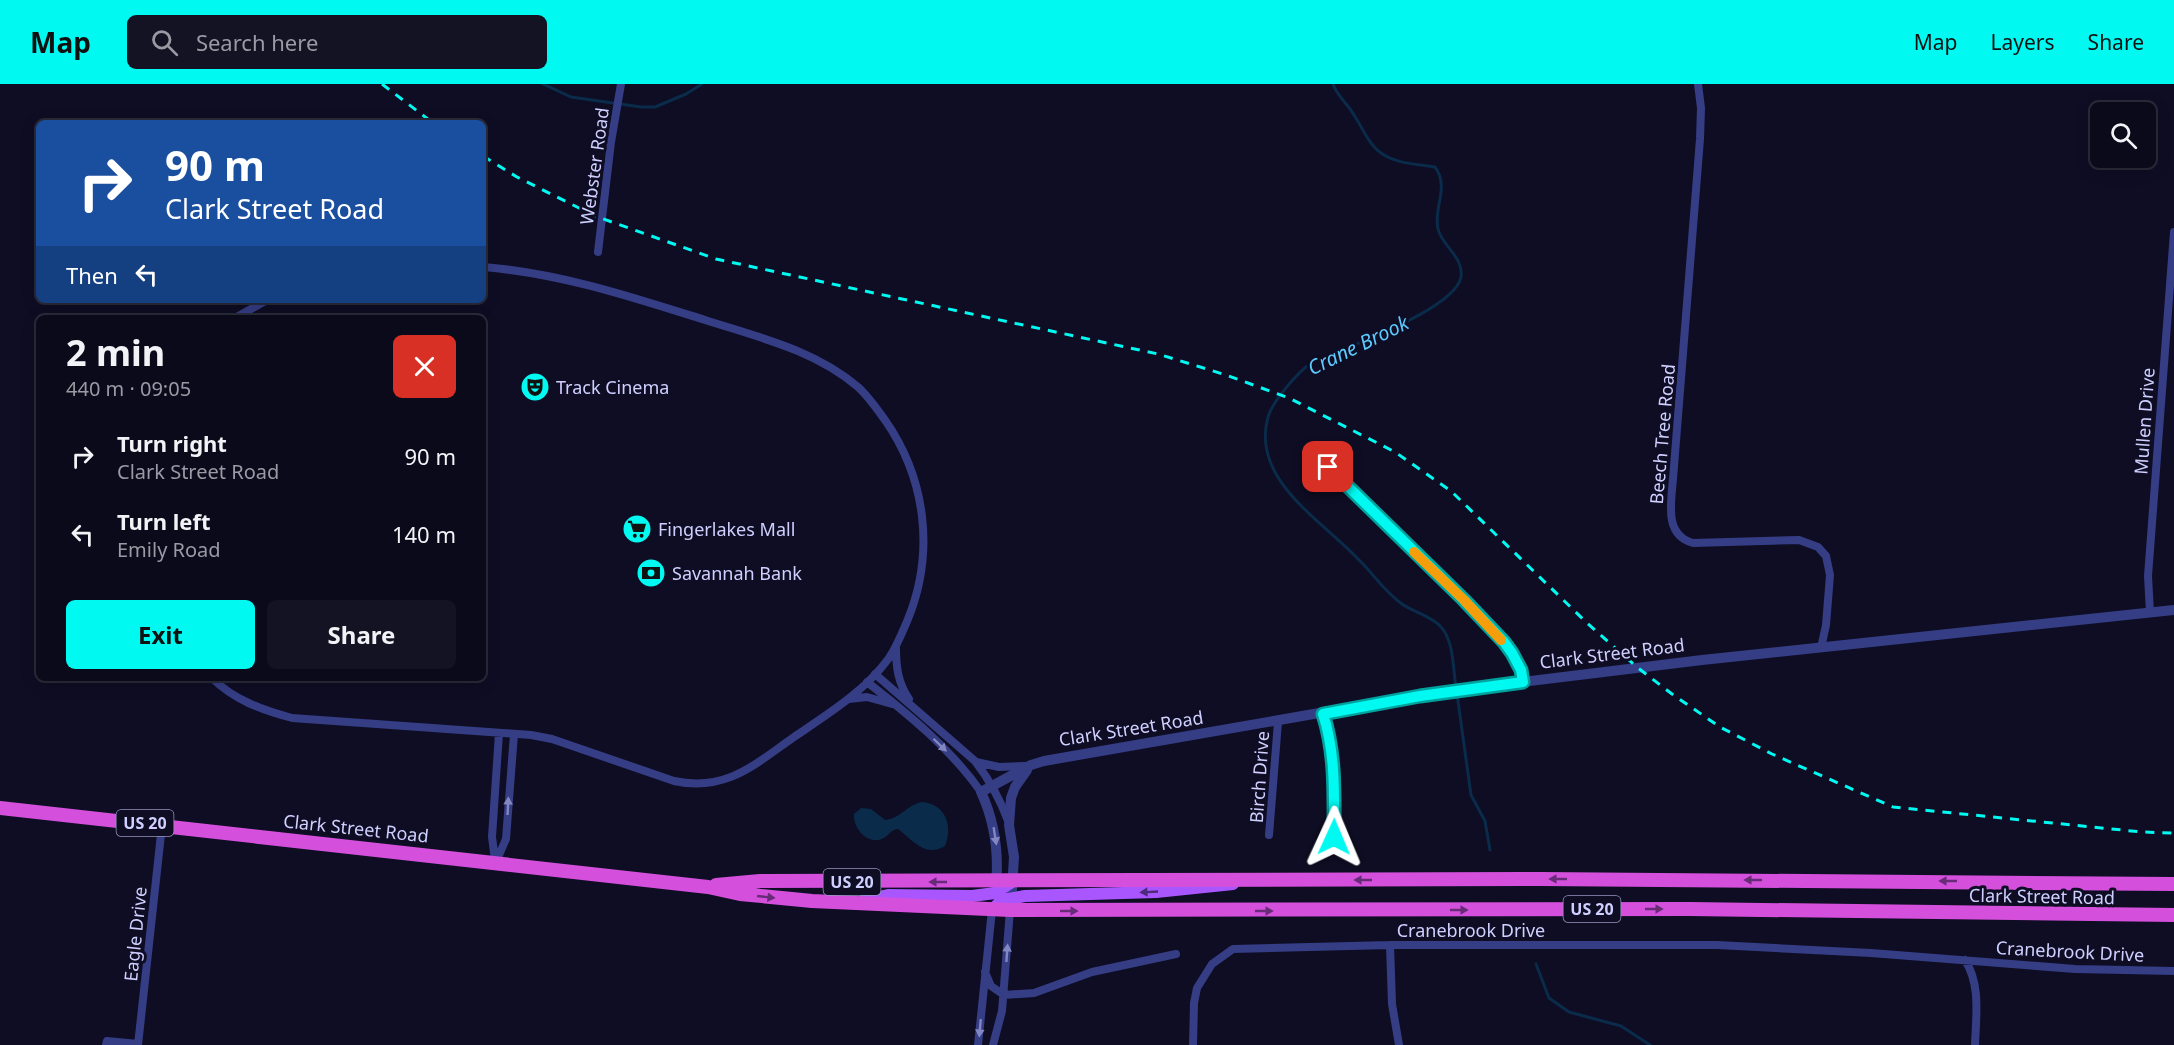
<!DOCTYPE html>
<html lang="en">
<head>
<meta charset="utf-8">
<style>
  :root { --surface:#0a0a1b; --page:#131324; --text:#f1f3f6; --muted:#999aa3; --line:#2a2b3a; --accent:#00faf2 }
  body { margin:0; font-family:"Noto Sans",sans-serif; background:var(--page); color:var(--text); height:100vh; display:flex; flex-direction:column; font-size:22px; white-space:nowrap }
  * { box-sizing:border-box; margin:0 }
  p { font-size:20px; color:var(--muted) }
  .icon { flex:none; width:33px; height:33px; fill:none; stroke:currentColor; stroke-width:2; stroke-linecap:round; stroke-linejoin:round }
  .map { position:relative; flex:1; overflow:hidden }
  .details { position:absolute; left:36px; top:231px; width:450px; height:366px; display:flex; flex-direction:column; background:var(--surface); border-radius:9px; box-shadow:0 3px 15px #0003,0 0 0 2px var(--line) }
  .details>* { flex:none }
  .banner { position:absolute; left:36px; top:36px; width:450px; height:183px; border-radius:9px; box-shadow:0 3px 15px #0003,0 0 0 2px var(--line); background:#1a4fa0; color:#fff; overflow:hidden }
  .fabs { position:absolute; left:2090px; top:18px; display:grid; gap:12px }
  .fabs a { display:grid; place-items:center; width:66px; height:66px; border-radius:9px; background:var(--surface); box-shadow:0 3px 15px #0003,0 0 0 2px var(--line); font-size:30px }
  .pin { position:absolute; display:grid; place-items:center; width:51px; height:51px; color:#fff; margin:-26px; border-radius:12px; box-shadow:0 3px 9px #0006 }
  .me { position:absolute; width:66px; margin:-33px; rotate:1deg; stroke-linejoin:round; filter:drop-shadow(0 0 4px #0008) }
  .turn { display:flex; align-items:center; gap:21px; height:126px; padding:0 30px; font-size:27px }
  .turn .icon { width:78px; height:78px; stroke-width:2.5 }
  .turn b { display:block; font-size:42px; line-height:51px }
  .then { display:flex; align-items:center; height:57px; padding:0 30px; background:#0003; gap:12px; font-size:22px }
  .round { display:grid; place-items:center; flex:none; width:63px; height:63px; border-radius:9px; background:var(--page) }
  .head { display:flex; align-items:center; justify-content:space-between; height:102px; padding:0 30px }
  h1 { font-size:36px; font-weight:700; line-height:45px }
  .cta { display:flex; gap:12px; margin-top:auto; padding:12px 30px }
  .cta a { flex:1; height:69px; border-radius:9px; background:var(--accent); color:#111; font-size:24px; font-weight:700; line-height:69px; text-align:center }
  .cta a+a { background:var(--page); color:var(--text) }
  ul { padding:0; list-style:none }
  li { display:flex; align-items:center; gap:18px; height:78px; padding:0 30px }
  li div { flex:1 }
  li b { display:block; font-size:22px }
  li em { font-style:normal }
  header { display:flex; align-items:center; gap:36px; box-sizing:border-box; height:84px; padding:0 30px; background:var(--accent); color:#111 }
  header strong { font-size:28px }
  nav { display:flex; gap:33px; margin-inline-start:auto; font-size:21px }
  .search { width:420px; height:54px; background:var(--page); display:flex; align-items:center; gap:15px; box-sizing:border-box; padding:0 21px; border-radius:9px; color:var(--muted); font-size:22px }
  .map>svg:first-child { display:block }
  .water { fill:#0a2b4a }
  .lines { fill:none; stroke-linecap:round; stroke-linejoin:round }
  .stream { stroke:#0a2b4a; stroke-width:3 }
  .minor { stroke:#353d85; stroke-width:8 }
  .tertiary { stroke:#353d85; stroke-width:10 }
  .primary { stroke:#aa56ff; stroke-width:12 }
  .trunk { stroke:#d450dc; stroke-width:14 }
  .rail { stroke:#00faf2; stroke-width:3; stroke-dasharray:9 8; stroke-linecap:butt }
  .oneway { fill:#8286c2 }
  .oneway2 { fill:#672b77 }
  .oneway3 { fill:#4c2a7c }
  .route-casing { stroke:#00a29d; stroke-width:15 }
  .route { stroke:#00faf2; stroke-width:10 }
  .slow { stroke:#f59e0b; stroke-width:10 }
  .labels { text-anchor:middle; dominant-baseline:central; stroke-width:6; stroke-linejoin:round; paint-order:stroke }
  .shield { fill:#0e0d24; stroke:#9596bd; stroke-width:1.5 }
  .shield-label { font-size:16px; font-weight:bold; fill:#cfd0ff }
  .street-label { font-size:18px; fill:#cfd0ff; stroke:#0e0d24 }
  .poi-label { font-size:18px; fill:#cfd0ff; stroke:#0e0d24; text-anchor:start }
  .water-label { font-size:20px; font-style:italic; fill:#5dcaff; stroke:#0e0d24 }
</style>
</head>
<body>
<header>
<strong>Map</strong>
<div class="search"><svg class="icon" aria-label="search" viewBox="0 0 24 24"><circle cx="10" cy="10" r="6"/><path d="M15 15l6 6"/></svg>Search here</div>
<nav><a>Map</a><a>Layers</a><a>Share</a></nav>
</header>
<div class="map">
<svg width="2174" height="961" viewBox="0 0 2174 961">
  <rect width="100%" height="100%" fill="#0e0d24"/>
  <path class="water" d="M 922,718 C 946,720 953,742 945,762 C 925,774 914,757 898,745 C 890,746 889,752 882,755 C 867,761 853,744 854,730 L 861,724 L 871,725 L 885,736 C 900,735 905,722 922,718 Z"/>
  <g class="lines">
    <path class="stream" d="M 543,0 L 571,13 L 641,23 L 655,23 L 686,10 L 702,0
      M 1333,0 C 1337,12 1348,20 1354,31 C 1362,43 1369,61 1381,69 C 1396,80 1418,80 1435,83 C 1450,103 1433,124 1438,145 C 1442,162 1464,173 1461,193 C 1456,222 1366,256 1340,267 C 1330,271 1319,274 1310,280 C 1298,288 1272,318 1268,333 C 1250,397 1325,438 1361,478 C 1375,492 1385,508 1402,520 C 1413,528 1432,532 1441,543 C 1454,557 1453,585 1456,604
      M 1457,610 L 1471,711 L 1485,737 L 1490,766
      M 1536,880 L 1549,914 L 1569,928 L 1621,942 L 1650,961"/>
    <path class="minor" d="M 1698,0 L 1701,24 L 1700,55 L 1673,395 C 1671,419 1664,451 1693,459 L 1799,456 L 1818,463 L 1826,472 L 1830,491 L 1826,541 L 1821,564
      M 598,168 L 611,58 L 621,0
      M 235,234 L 267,216
      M 1328,383 L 1464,516 L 1504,558 L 1512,569 L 1521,586 L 1523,598
      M 2150,529 L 2148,492 L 2174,148
      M 896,564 C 896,583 898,599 909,615
      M 875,590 L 975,677 C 989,695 1000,715 1008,737
      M 212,594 C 234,616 262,626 292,634 L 531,651 L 552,655 L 674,697 C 726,708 754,681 794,653 C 828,630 864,608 889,574 C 897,562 902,549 908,535 C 935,468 926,395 885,336 C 877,325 868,312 858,303 C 815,266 758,253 705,236 C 632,213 560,189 483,183
      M 867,598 C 908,630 951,665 981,708
      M 849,615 L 867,613 L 892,620
      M 1323,630 C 1336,669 1334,712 1334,753
      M 976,678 L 999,683 L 1026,682
      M 1269,751 L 1278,638
      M 495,776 L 492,753 L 499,649
      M 496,778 L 506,755 L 514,650
      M 1390,861 L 1392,920 L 1399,961
      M 1965,876 C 1981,901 1976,932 1975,961
      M 985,888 L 991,902 L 1004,911
      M 1004,911 L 1034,909 L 1092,888 L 1176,870
      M 106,961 L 107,957 L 138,960
      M 138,961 L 162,741
      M 978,961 L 992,826
      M 993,961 L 1002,927 L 1010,826
      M 1193,961 L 1194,919 L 1197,904 L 1212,880 L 1233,865 L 1390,861 L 1717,861 L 1871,869 L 2075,885 L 2174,887"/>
    <path class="tertiary" d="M 996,802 C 999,769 995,738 981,708 L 1031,681 L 1044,677 L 1382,618 L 1490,602 L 1702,576 L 2174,526
      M 1011,821 L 1014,773 L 1009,741 L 1011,714 L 1015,703 L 1027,686"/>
    <path class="primary" d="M 864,816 L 888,811 L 972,812 L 995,809 L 1012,798
      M 992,826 L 1002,816 L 1025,812 L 1156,808 L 1233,800"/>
    <path class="trunk" d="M 0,724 L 708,803 L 740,810 L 812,817 L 1010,826 L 1689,825 L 2174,831
      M 716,801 L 760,797 L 1541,795 L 2174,800"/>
    <path class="rail" d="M 382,0 L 433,39
      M 483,72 L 517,93 L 595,132 L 716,175 L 1158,270 L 1226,291 L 1289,314 L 1395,368 L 1451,407 L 1587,539 L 1638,584 L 1672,610 L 1720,643 L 1772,670 L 1893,723 L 2142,748 L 2174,749"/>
  </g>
  <defs><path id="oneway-solid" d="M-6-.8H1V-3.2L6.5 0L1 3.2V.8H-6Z" transform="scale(1.5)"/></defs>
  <g class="oneway">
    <use href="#oneway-solid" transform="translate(940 661) rotate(44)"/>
    <use href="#oneway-solid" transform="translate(508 722) rotate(-87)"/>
    <use href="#oneway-solid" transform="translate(995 752) rotate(81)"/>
    <use href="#oneway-solid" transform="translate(1007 869) rotate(-86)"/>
    <use href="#oneway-solid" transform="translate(980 944) rotate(95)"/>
  </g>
  <g class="oneway2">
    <use href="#oneway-solid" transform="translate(1558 795) rotate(-180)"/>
    <use href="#oneway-solid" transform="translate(1363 796) rotate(180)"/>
    <use href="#oneway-solid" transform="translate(1753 796) rotate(-180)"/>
    <use href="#oneway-solid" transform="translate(1948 797) rotate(-180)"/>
    <use href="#oneway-solid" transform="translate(938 798) rotate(-180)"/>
    <use href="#oneway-solid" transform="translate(766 813) rotate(6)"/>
    <use href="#oneway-solid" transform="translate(1654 825)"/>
    <use href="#oneway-solid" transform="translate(1459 826)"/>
    <use href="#oneway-solid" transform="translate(1069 827)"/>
    <use href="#oneway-solid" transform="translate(1264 827)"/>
  </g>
  <use class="oneway3" href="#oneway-solid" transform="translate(1149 808) rotate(177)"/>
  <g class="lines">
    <g class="route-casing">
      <path id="route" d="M 1328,383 L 1464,516 L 1504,558 L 1512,569 L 1521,586 L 1523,598 L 1420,612 L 1323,630 C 1336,670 1334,712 1334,753"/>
    </g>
    <use href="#route" class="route"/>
    <path class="slow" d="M 1414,468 L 1464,516 L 1501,556"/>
  </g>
  <defs>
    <g id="theatre-disc" transform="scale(1.5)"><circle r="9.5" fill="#00faf2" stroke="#0e0d24"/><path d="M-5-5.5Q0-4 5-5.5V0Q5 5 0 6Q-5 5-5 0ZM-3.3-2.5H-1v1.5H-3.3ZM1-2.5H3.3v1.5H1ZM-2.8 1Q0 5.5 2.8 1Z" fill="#111"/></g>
    <g id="supermarket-disc" transform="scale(1.5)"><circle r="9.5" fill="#00faf2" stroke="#0e0d24"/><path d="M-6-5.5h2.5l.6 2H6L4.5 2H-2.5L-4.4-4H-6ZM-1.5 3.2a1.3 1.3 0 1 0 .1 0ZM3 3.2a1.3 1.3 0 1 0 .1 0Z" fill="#111"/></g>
    <g id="bank-disc" transform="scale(1.5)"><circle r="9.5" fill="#00faf2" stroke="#0e0d24"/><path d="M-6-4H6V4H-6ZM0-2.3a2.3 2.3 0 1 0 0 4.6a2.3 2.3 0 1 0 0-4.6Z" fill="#111"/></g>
  </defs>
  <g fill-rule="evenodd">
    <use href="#theatre-disc" x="535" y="303"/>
    <use href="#supermarket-disc" x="637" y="445"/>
    <use href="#bank-disc" x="651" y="489"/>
  </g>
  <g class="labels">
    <g class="shield">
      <rect x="116.5" y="726" width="57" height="26" rx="4.5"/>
      <rect x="823.5" y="785" width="57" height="26" rx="4.5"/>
      <rect x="1563.5" y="812" width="57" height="26" rx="4.5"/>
    </g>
    <g class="shield-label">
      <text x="145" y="739">US 20</text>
      <text x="852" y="798">US 20</text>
      <text x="1592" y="825">US 20</text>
    </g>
    <g class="street-label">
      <text transform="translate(594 82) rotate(-82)">Webster Road</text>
      <text transform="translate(2144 337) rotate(-86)">Mullen Drive</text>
      <text transform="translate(1662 350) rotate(-85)">Beech Tree Road</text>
      <text transform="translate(1612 569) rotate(-7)">Clark Street Road</text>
      <text transform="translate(1131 644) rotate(-9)">Clark Street Road</text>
      <text transform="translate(1259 693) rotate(-86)">Birch Drive</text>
      <text transform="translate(356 744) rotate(6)">Clark Street Road</text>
      <text transform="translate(2042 812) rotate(1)">Clark Street Road</text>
      <text x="1471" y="846">Cranebrook Drive</text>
      <text transform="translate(135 850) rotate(-84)">Eagle Drive</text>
      <text transform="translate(2070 867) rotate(3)">Cranebrook Drive</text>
    </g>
    <g class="poi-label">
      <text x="556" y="303">Track Cinema</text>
      <text x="658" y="445">Fingerlakes Mall</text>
      <text x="672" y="489">Savannah Bank</text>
    </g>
    <g class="water-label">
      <text transform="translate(1358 261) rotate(-26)">Crane Brook</text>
    </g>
  </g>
</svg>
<div class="fabs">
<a><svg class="icon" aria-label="search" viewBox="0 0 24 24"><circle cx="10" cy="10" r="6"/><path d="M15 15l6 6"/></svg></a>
</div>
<div class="pin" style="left:1328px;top:383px;background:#d93025"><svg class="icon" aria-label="arrive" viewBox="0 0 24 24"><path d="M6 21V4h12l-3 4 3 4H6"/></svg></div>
<svg class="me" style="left:1334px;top:753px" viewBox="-20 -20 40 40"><path d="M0-17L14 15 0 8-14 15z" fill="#00faf2" stroke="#fff" stroke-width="4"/></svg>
<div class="banner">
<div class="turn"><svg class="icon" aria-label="right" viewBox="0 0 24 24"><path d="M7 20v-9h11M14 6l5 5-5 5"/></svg><div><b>90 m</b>Clark Street Road</div></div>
<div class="then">Then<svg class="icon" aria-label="left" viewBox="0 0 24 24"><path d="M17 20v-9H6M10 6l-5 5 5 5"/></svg></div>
</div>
<section class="details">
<div class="head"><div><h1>2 min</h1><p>440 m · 09:05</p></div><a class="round" style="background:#d93025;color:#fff"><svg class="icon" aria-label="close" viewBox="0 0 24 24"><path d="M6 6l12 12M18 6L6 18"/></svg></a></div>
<ul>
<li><svg class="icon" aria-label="right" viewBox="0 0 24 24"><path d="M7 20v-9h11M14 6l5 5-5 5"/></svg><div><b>Turn right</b><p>Clark Street Road</p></div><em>90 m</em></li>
<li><svg class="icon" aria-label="left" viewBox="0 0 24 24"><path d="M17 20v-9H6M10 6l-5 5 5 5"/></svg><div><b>Turn left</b><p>Emily Road</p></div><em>140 m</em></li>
</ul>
<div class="cta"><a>Exit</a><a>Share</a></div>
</section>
</div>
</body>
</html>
